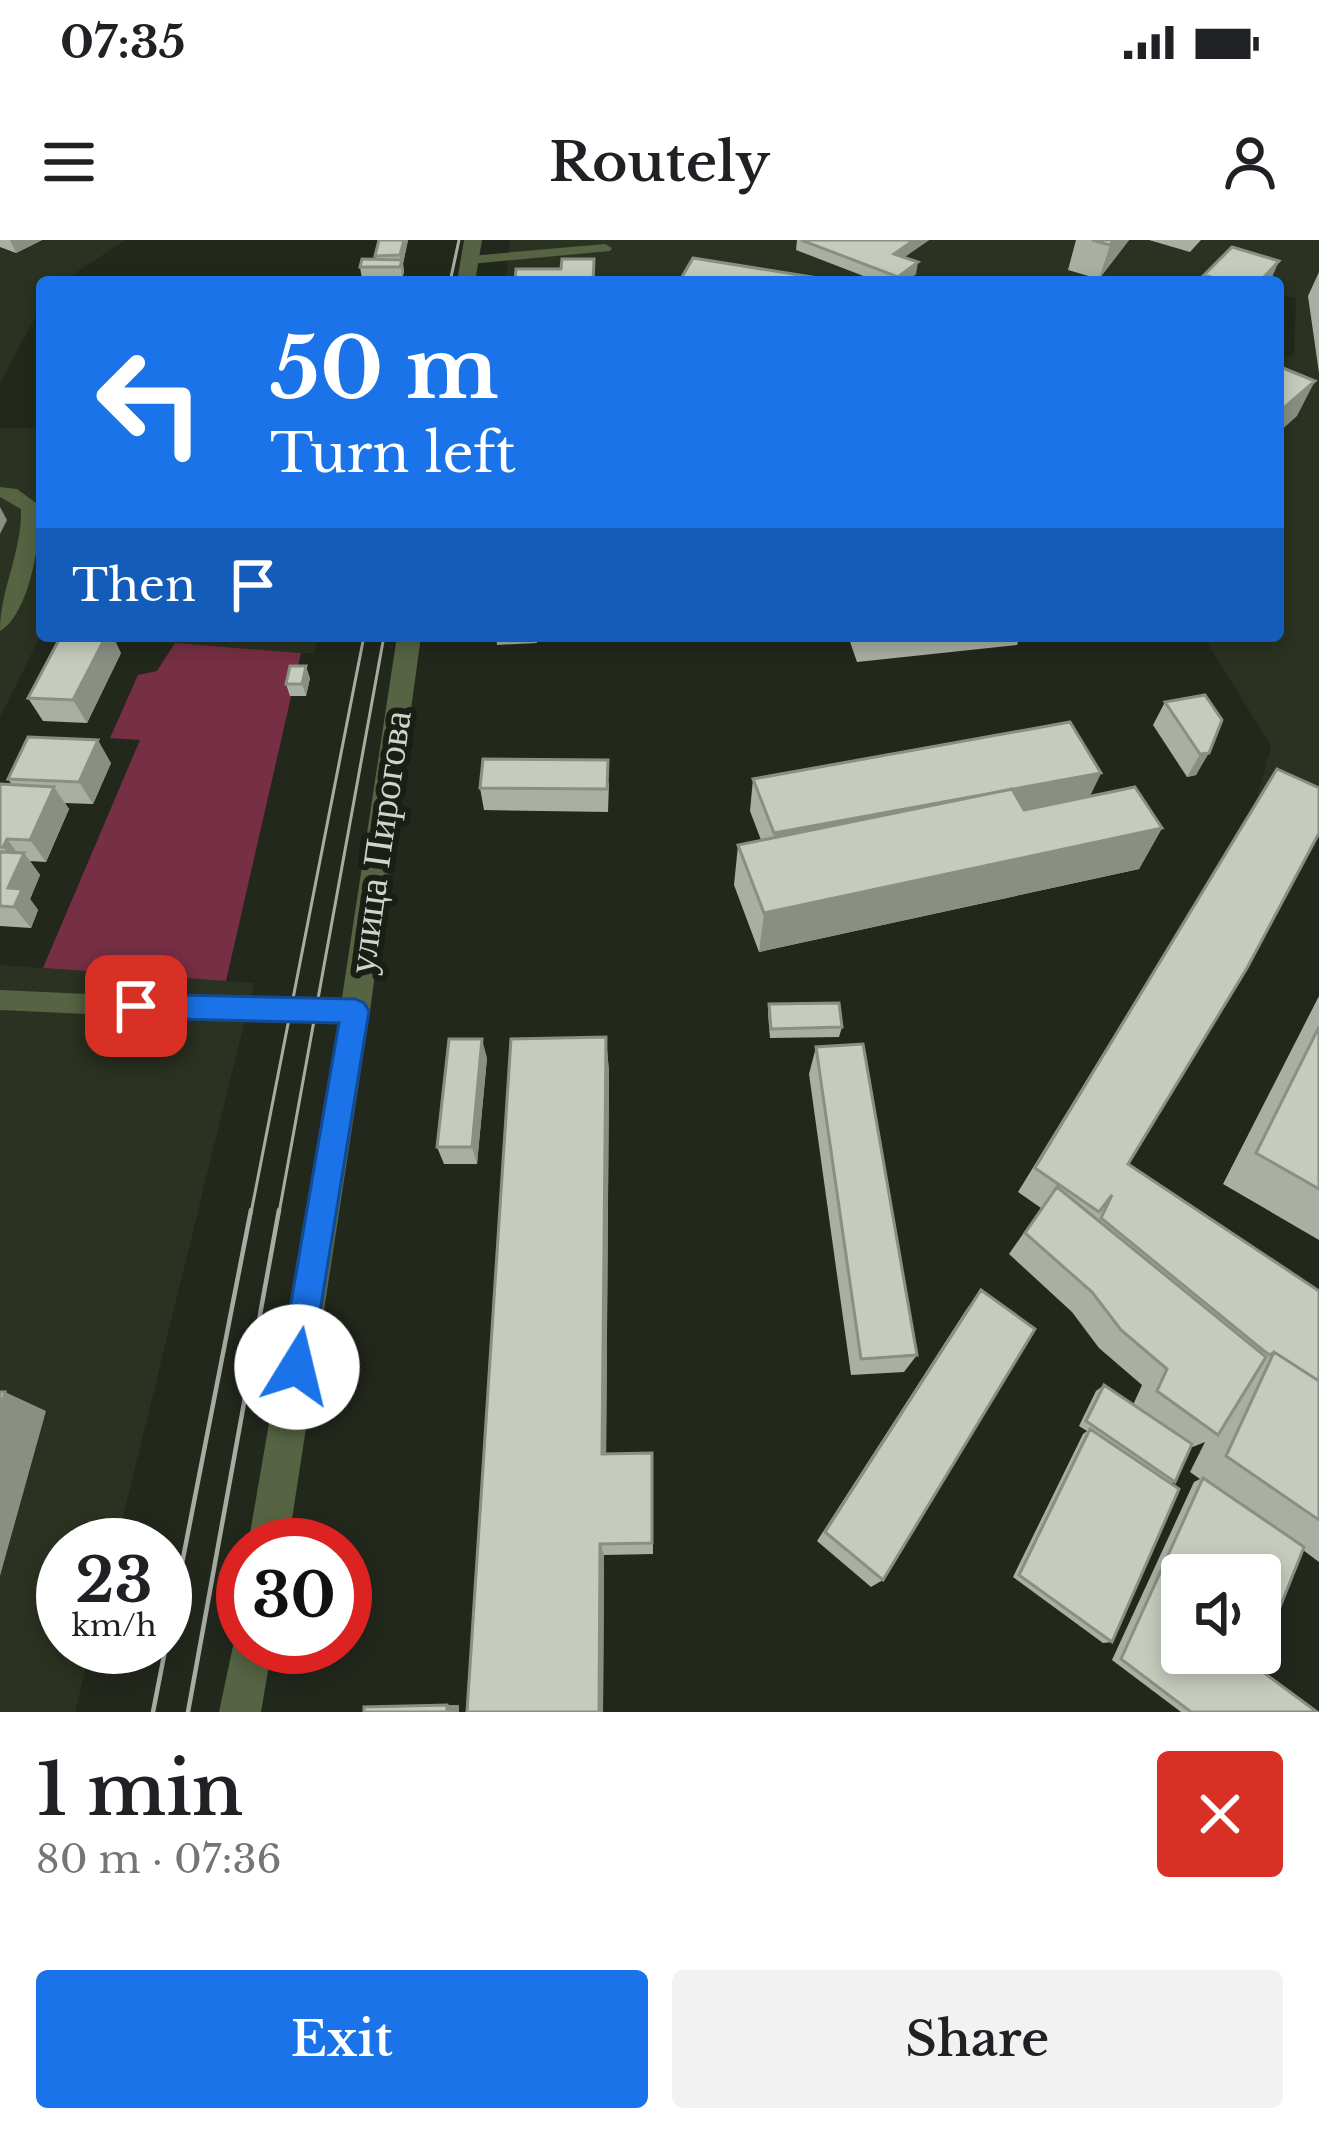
<!DOCTYPE html>
<html lang="en">
<head>
<meta charset="utf-8">
<style>
  :root { --surface:#fff; --page:#f2f2f2; --text:#202124; --muted:#757577; --accent:#1a73e8 }
  body { margin:0; font-family:"Libre Baskerville",serif; background:var(--page); color:var(--text); height:100vh; display:flex; flex-direction:column; font-size:45px; white-space:nowrap }
  * { box-sizing:border-box; margin:0 }
  p { font-size:39px; color:var(--muted) }
  .icon { flex:none; width:66px; height:66px; fill:none; stroke:currentColor; stroke-width:2; stroke-linecap:round; stroke-linejoin:round }
  .map { position:relative; height:1472px; overflow:hidden }
  .panel { display:flex; flex-direction:column; background:var(--surface); flex:1 }
  .panel>* { flex:none }
  .top-card { position:absolute; left:36px; top:36px; width:1248px; height:366px; border-radius:12px; box-shadow:0 6px 18px #0003; background:#1a73e8; color:#fff; overflow:hidden }
  .controls { position:absolute; left:1161px; top:1314px; display:grid; gap:24px }
  .controls a { display:grid; place-items:center; width:120px; height:120px; border-radius:12px; background:var(--surface); box-shadow:0 6px 18px #0003; font-size:60px }
  .speed { position:absolute; left:36px; top:1278px; display:flex; gap:24px; font-size:60px; font-weight:700; text-align:center }
  .speed>* { display:grid; place-content:center; width:156px; height:156px; border-radius:50%; background:var(--surface); box-shadow:0 6px 18px #0003; line-height:1 }
  .speed small { font-size:30px; font-weight:400 }
  .speed .limit { border:18px solid #d22; background:#fff; color:#111 }
  .pin { position:absolute; display:grid; place-items:center; width:102px; height:102px; color:#fff; margin:-51px; border-radius:24px; box-shadow:0 6px 18px #0006 }
  .me { position:absolute; width:132px; margin:-66px; rotate:9deg; stroke-linejoin:round; filter:drop-shadow(0 0 9px #0008) }
  .turn { display:flex; align-items:center; gap:42px; height:252px; padding:0 36px; font-size:54px }
  .turn .icon { width:156px; height:156px; stroke-width:2.5 }
  .turn b { display:block; font-size:84px; line-height:102px }
  .then { display:flex; align-items:center; height:114px; padding:0 36px; background:#0003; gap:24px; font-size:45px }
  .round { display:grid; place-items:center; flex:none; width:126px; height:126px; border-radius:12px; background:var(--page) }
  .head { display:flex; align-items:center; justify-content:space-between; height:204px; padding:0 36px }
  h1 { font-size:72px; font-weight:600; line-height:90px }
  .button { display:flex; gap:24px; margin-top:auto; padding:24px 36px }
  .button a { flex:1; height:138px; border-radius:12px; background:var(--accent); color:#fff; font-size:48px; font-weight:600; line-height:138px; text-align:center }
  .button a+a { background:var(--page); color:var(--text) }
  .status { display:flex; justify-content:space-between; align-items:center; height:84px; padding:0 60px; background:var(--surface); direction:ltr }
  .status svg { height:33px; fill:currentColor }
  header { display:flex; justify-content:space-between; align-items:center; height:156px; padding:0 36px; background:var(--surface); font-size:54px; font-weight:600 }
  .map>svg:first-child { display:block }
  .built { fill:#2b3221 }
  .green { fill:#772f45 }
  .lines { fill:none; stroke-linecap:round; stroke-linejoin:round }
  .lane { fill:#566443; fill-rule:evenodd }
  .street { fill:#566443; fill-rule:evenodd }
  .tram-far1 { stroke:#a8aca3; stroke-width:3 }
  .tram { stroke:#a8aca3; stroke-width:4.5 }
  .wall { fill:#a9afa3 }
  .shaded-wall { fill:#8a8f84 }
  .building { fill:#c5ccbd; stroke:#8a8f84; stroke-width:3; fill-rule:evenodd }
  .route { fill:#1a73e8; stroke:#114b97; stroke-width:3 }
  .labels { text-anchor:middle; dominant-baseline:central; stroke-width:12; stroke-linejoin:round; paint-order:stroke }
  .street-label { font-size:39px; fill:#cfd3cb; stroke:#1a1e14 }
</style>
</head>
<body>
<div class="status"><b>07:35</b><svg viewBox="0 0 49 12"><path d="M0 12V9h3v3zM5 12V6h3v6zM10 12V3h3v9zM15 12V0h3v12zM26 1h20v11H26zM47 4h2v5h-2z"/></svg></div>
<header><svg class="icon" aria-label="menu" viewBox="0 0 24 24"><path d="M4 6h16M4 12h16M4 18h16"/></svg>Routely<svg class="icon" aria-label="person" viewBox="0 0 24 24"><circle cx="12" cy="8" r="4"/><path d="M4 21q1-7 8-7t8 7"/></svg></header>
<div class="map">
<svg width="1319" height="1472" viewBox="0 0 1319 1472">
  <rect width="100%" height="100%" fill="#23281d"/>
  <path class="built" d="M 0,0 L 125,0 L 62,42 L 42,42 L 42,65 L 0,143 Z
    M 510,0 L 1319,0 L 1319,581 L 1256,562 L 1271,506 L 1203,396 L 1278,396 L 1278,121 L 1294,114 L 1296,58 L 1278,54 L 1278,42 L 506,42 Z
    M 0,188 L 42,188 L 42,393 L 0,477 Z
    M 86,396 L 318,396 L 314,413 L 301,413 Z
    M 0,725 L 254,743 L 116,1305 L 63,1305 L 63,1407 L 91,1407 L 75,1472 L 0,1472 Z"/>
  <path class="green" d="M 175,403 L 301,413 L 226,741 L 43,728 L 140,500 L 110,498 L 138,435 L 157,431 Z"/>
  <g class="lines">
    <path class="lane" d="M 605,4 L 612,8 L 610,11 L 470,24 L 463,20 L 470,16 Z
      M 0,247 L 17,249 L 36,263 C 45,293 28,377 0,391 C 0,349 22,313 21,269 L 0,257 Z
      M 0,750 L 260,762 L 355,761 L 364,764 L 367,771 L 364,778 L 355,781 L 260,782 L 0,770 Z"/>
    <path class="street" d="M 464,0 L 482,0 L 475,42 L 457,42 Z
      M 397,396 L 421,396 L 370,771 L 288,1305 L 248,1305 L 340,771 Z
      M 243,1390 L 243,1407 L 272,1407 L 261,1472 L 219,1472 L 236,1392 Z"/>
    <path class="tram-far1" d="M 450,42 L 459,0
      M 251,973 L 364,396
      M 279,973 L 384,396"/>
    <path class="tram" d="M 153,1472 L 251,970
      M 188,1472 L 279,970"/>
  </g>
  <path class="wall" d="M 0,0 L 42,0 L 16,13 L 0,7 Z
    M 408,0 L 403,24 L 404,32 L 402,39 L 362,39 L 360,27 L 376,20 L 375,16 Z
    M 797,0 L 929,0 L 904,17 L 916,34 L 905,42 L 879,42 L 796,10 Z
    M 1076,0 L 1129,0 L 1099,39 L 1068,30 Z
    M 1149,0 L 1201,0 L 1190,12 Z
    M 1319,32 L 1319,133 L 1308,56 Z
    M 1204,35 L 1270,42 L 1201,42 Z
    M 496,396 L 537,396 L 537,403 L 497,405 Z
    M 848,396 L 1020,396 L 1017,405 L 857,422 Z
    M 121,413 L 87,483 L 43,481 L 28,458 Z
    M 310,438 L 306,456 L 290,456 L 286,444 Z
    M 1165,462 L 1222,480 L 1196,535 L 1187,537 L 1153,485 Z
    M 111,523 L 93,564 L 65,563 L 69,569 L 46,622 L 30,621 L 40,635 L 30,659 L 38,670 L 31,688 L 0,686 L 0,544 L 12,545 L 8,539 Z
    M 1277,529 L 1128,924 L 1319,1051 L 1319,1322 L 1303,1310 L 1256,1427 L 1317,1472 L 1181,1472 L 1112,1420 L 1194,1242 L 1200,1239 L 1190,1232 L 1205,1202 L 1190,1208 L 1175,1242 L 1171,1243 L 1112,1402 L 1103,1403 L 1013,1337 L 1083,1194 L 1087,1191 L 1079,1186 L 1096,1151 L 1104,1145 L 1133,1165 L 1142,1145 L 1099,1108 L 1072,1072 L 1009,1014 L 1041,968 L 1018,952 Z
    M 1101,533 L 1090,556 L 1162,588 L 1139,629 L 759,712 L 734,645 L 738,605 L 761,600 L 750,571 L 753,539 Z
    M 609,543 L 608,572 L 484,570 L 480,548 Z
    M 1319,756 L 1319,1000 L 1223,944 Z
    M 769,764 L 842,787 L 839,797 L 770,798 L 768,774 Z
    M 606,797 L 609,832 L 606,1214 L 652,1213 L 653,1314 L 604,1315 L 603,1472 L 467,1472 Z
    M 816,807 L 917,1115 L 904,1132 L 851,1135 L 809,834 Z
    M 487,818 L 477,924 L 444,924 L 437,907 Z
    M 981,1050 L 883,1340 L 871,1347 L 817,1301 L 966,1070 Z"/>
  <path class="shaded-wall" d="M 10,0 L 42,0 L 16,13 Z
    M 404,0 L 408,0 L 403,24 L 404,32 L 402,39 L 400,15 Z
    M 914,0 L 929,0 L 892,26 L 894,14 Z
    M 1114,0 L 1129,0 L 1099,39 L 1110,5 Z
    M 1279,21 L 1270,42 L 1259,42 Z
    M 918,22 L 916,34 L 905,42 L 897,42 L 898,37 Z
    M 1315,141 L 1297,176 L 1278,193 L 1278,173 Z
    M 0,267 L 7,280 L 0,294 Z
    M 106,396 L 113,396 L 121,413 L 87,483 L 73,460 Z
    M 306,426 L 310,438 L 306,456 L 302,444 Z
    M 98,500 L 111,523 L 93,564 L 79,542 Z
    M 1209,513 L 1196,535 L 1187,537 L 1200,514 Z
    M 1101,533 L 1085,566 L 770,625 L 774,593 Z
    M 54,547 L 69,569 L 46,622 L 30,600 Z
    M 1162,588 L 1139,629 L 759,712 L 764,673 Z
    M 7,599 L 22,619 L 24,613 L 40,635 L 30,659 L 38,670 L 31,688 L 14,667 L 8,648 L 18,627 L 3,607 Z
    M 606,797 L 609,832 L 606,1230 L 602,1214 Z
    M 482,799 L 487,818 L 477,924 L 472,907 Z
    M 5,1152 L 46,1171 L 0,1336 L 0,1170 Z
    M 600,1304 L 604,1315 L 603,1472 L 599,1472 Z
    M 447,1465 L 459,1465 L 459,1472 L 447,1472 Z"/>
  <path class="building" d="M 379,0 L 404,0 L 400,15 L 375,16 Z
    M 801,0 L 914,0 L 894,14 L 918,22 L 898,37 Z
    M 1092,0 L 1114,0 L 1110,5 Z
    M 1232,7 L 1279,21 L 1259,42 L 1225,42 L 1204,35 Z
    M 693,18 L 843,42 L 679,42 Z
    M 362,19 L 402,20 L 400,27 L 360,27 Z
    M 562,19 L 594,19 L 593,42 L 560,42 L 561,39 L 560,42 L 515,42 L 516,29 L 561,29 Z
    M 1278,126 L 1315,141 L 1278,173 Z
    M 61,396 L 106,396 L 73,460 L 28,458 Z
    M 290,426 L 306,426 L 302,444 L 286,444 Z
    M 1205,455 L 1222,480 L 1209,513 L 1200,514 L 1165,462 Z
    M 1070,482 L 1101,533 L 774,593 L 753,539 Z
    M 28,497 L 98,500 L 79,542 L 8,539 Z
    M 483,519 L 608,520 L 607,549 L 480,548 Z
    M 1277,529 L 1319,548 L 1319,593 L 1247,728 L 1128,924 L 1319,1051 L 1319,1141 L 1274,1112 L 1270,1115 L 1264,1111 L 1101,978 L 1112,955 L 1099,972 L 1035,928 Z
    M 0,544 L 54,547 L 30,600 L 7,599 L 3,607 L 0,607 Z
    M 1135,547 L 1162,588 L 764,673 L 738,605 L 1012,549 L 1024,570 Z
    M 0,612 L 24,613 L 8,648 L 22,649 L 14,667 L 0,666 Z
    M 839,763 L 842,787 L 771,789 L 769,764 Z
    M 1319,787 L 1319,949 L 1256,913 Z
    M 606,797 L 602,1214 L 652,1213 L 652,1303 L 600,1304 L 599,1472 L 467,1472 L 511,799 Z
    M 449,799 L 482,799 L 472,907 L 437,907 Z
    M 863,804 L 917,1115 L 861,1119 L 816,807 Z
    M 1057,947 L 1266,1117 L 1218,1195 L 1157,1151 L 1167,1129 L 1121,1090 L 1092,1052 L 1025,993 Z
    M 981,1050 L 1035,1089 L 883,1340 L 825,1292 Z
    M 1274,1112 L 1319,1141 L 1319,1280 L 1226,1216 Z
    M 1104,1145 L 1192,1204 L 1175,1242 L 1086,1181 Z
    M 0,1152 L 5,1152 L 0,1170 Z
    M 1090,1189 L 1179,1249 L 1112,1402 L 1019,1335 Z
    M 1203,1238 L 1304,1307 L 1256,1427 L 1317,1472 L 1191,1472 L 1121,1419 ZM 1182,1335 L 1260,1335 L 1260,1413 L 1182,1413 Z
    M 447,1465 L 447,1472 L 364,1472 L 364,1467 Z"/>
  <path class="route" d="M 136,754 L 355,759 L 364,763 L 369,771 L 309,1139 L 297,1144 L 285,1139 L 280,1127 L 339,783 L 136,778 L 127,774 L 123,766 L 127,758 Z"/>
  <g class="labels">
    <g class="street-label">
      <text transform="translate(379 602) rotate(-82)">улица Пирогова</text>
    </g>
  </g>
</svg>
<div class="controls">
<a><svg class="icon" aria-label="sound" viewBox="0 0 24 24"><path d="M4 9h4l5-4v14l-5-4H4zM17 9q2 3 0 6"/></svg></a>
</div>
<div class="speed"><div>23<small>km/h</small></div><div class="limit">30</div></div>
<div class="pin" style="left:136px;top:766px;background:#d93025"><svg class="icon" aria-label="arrive" viewBox="0 0 24 24"><path d="M6 21V4h12l-3 4 3 4H6"/></svg></div>
<svg class="me" style="left:297px;top:1127px" viewBox="-20 -20 40 40"><circle r="19" fill="#fff"/><path d="M0-13L10 11 0 6-10 11z" fill="#1a73e8"/></svg>
<div class="top-card">
<div class="turn"><svg class="icon" aria-label="left" viewBox="0 0 24 24"><path d="M17 20v-9H6M10 6l-5 5 5 5"/></svg><div><b>50 m</b>Turn left</div></div>
<div class="then">Then<svg class="icon" aria-label="arrive" viewBox="0 0 24 24"><path d="M6 21V4h12l-3 4 3 4H6"/></svg></div>
</div>
</div>
<section class="panel">
<div class="head"><div><h1>1 min</h1><p>80 m · 07:36</p></div><a class="round" style="background:#d93025;color:#fff"><svg class="icon" aria-label="close" viewBox="0 0 24 24"><path d="M6 6l12 12M18 6L6 18"/></svg></a></div>
<div class="button"><a>Exit</a><a>Share</a></div>
</section>
</body>
</html>
